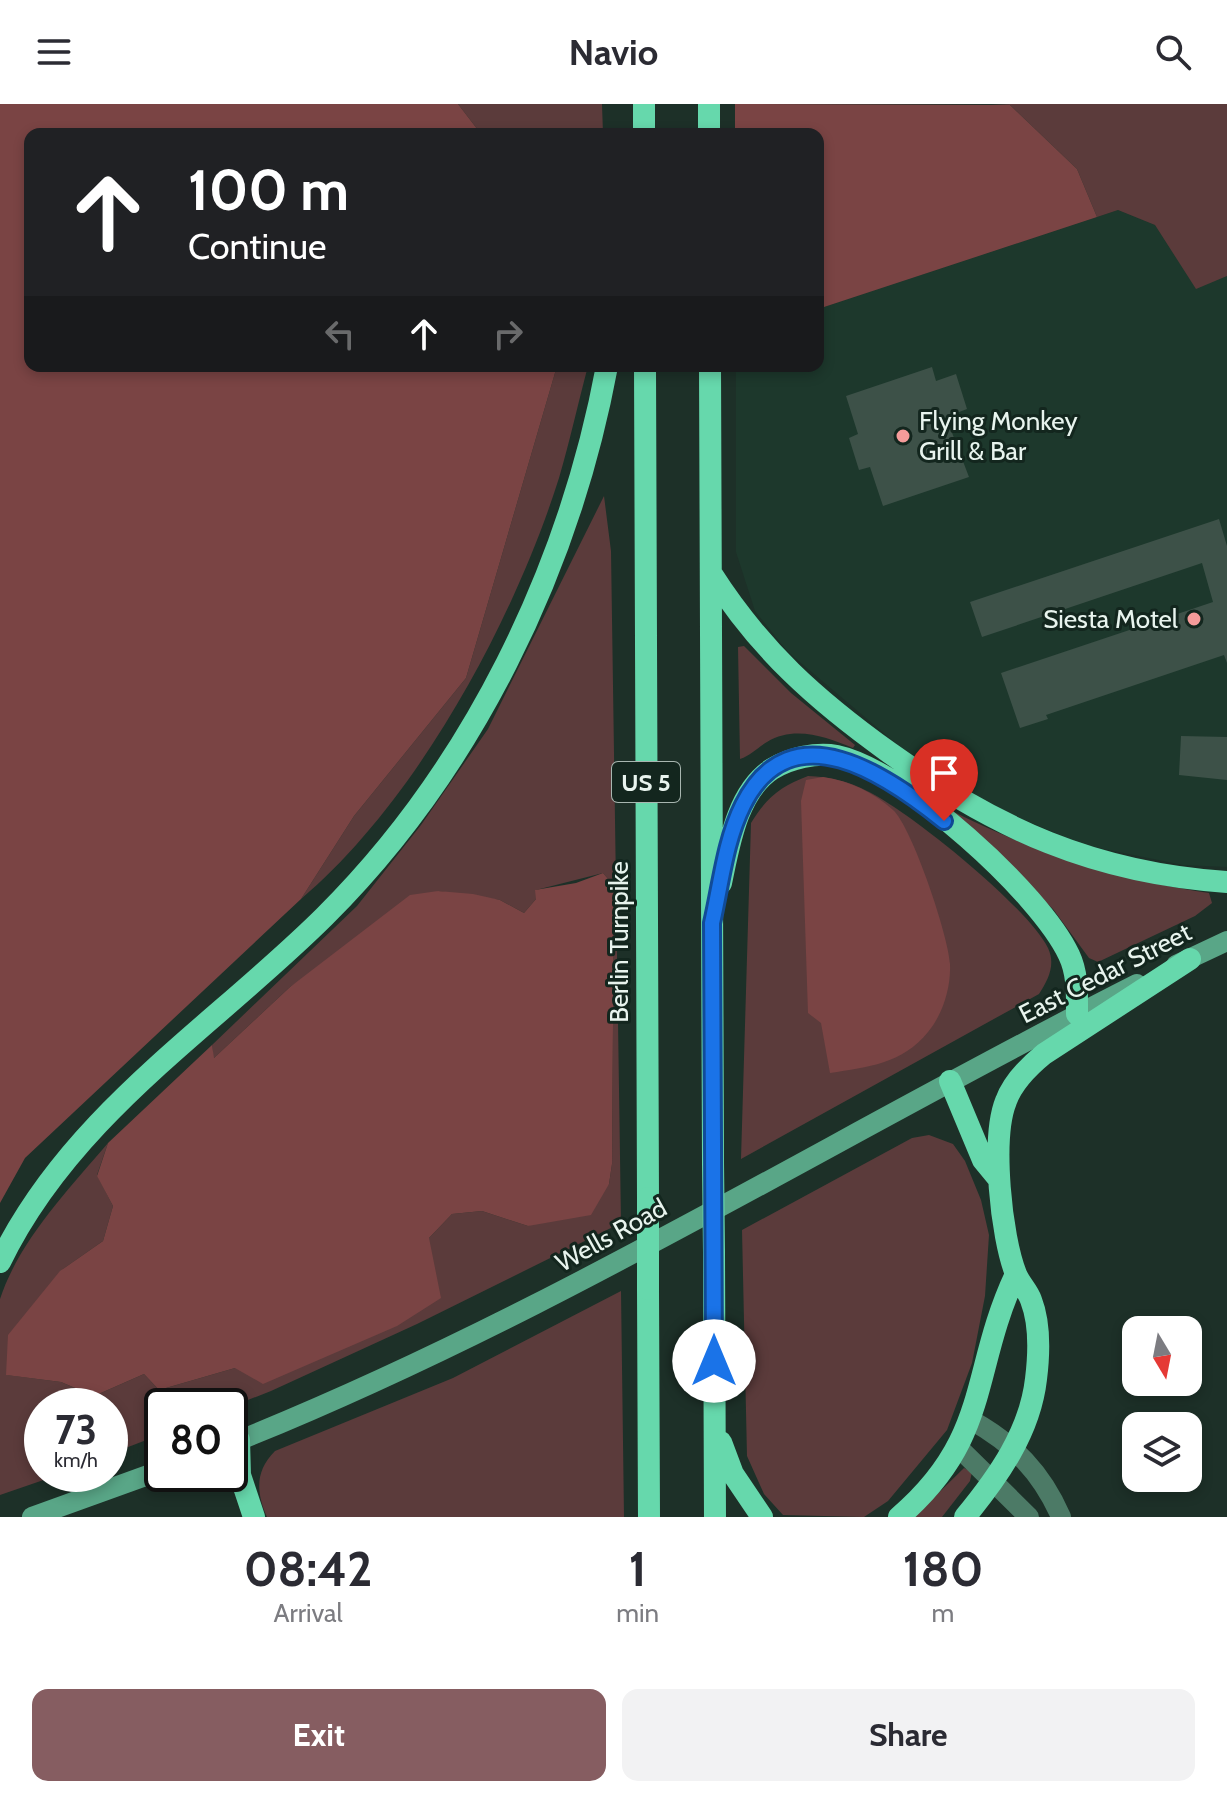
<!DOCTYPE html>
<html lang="en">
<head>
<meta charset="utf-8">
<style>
  :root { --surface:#fff; --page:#f2f2f3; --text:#2b2b33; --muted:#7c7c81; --accent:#865d61 }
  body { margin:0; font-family:Cabin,sans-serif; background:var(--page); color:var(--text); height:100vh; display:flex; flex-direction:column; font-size:30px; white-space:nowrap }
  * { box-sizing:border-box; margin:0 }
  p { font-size:26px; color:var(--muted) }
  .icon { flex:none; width:44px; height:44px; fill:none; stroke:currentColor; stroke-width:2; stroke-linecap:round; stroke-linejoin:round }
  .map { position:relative; height:1413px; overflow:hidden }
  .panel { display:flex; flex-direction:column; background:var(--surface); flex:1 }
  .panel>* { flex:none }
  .top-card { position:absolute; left:24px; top:24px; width:800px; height:244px; border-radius:16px; box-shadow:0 4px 12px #0003; background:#202124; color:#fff; overflow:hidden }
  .needle { width:52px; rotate:170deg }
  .controls { position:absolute; left:1122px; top:1212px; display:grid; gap:16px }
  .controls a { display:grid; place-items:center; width:80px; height:80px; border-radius:16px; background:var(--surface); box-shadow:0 4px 12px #0003; font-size:40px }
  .speed { position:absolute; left:24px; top:1284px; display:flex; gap:16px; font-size:40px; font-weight:700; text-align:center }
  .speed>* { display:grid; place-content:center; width:104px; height:104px; border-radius:50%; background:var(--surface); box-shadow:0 4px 12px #0003; line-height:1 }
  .speed small { font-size:20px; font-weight:400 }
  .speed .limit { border:4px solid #111; border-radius:12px; background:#fff; color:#111 }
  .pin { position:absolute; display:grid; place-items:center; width:68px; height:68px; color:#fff; margin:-82px -34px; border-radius:50% 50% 50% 0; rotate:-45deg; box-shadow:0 0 8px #0007 }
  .pin .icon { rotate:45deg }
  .me { position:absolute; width:88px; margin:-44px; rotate:0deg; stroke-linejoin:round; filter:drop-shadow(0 0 6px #0008) }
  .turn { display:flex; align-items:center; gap:28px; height:168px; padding:0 32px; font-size:36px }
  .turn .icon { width:104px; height:104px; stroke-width:2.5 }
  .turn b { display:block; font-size:56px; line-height:68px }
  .lanes { display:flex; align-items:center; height:76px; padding:0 32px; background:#0003; justify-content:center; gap:40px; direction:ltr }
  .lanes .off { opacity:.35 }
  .eta { display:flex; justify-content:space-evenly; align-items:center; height:136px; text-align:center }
  .eta b { font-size:48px; font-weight:700; line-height:56px }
  .cta { display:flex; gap:16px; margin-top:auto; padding:16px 32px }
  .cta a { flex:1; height:92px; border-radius:16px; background:var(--accent); color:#fff; font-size:32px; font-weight:700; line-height:92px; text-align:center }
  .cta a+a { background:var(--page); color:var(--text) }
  header { display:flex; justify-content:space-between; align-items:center; height:104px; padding:0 32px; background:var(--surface); font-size:36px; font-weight:700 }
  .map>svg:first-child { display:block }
  .built { fill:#1d382c }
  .green { fill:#5b3b3b }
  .forest { fill:#7a4444 }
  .building { fill:#3d5148 }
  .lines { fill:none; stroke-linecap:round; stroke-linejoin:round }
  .minor { stroke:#4c7a66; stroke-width:20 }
  .secondary { stroke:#59a687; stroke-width:20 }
  .trunk { stroke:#66d8ac; stroke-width:22 }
  .trunk-bridge { stroke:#66d8ac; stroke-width:22 }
  .route-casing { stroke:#114b97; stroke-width:20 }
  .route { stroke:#1a73e8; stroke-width:14 }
  .poi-dot { fill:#f59b9a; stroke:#13261e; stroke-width:3 }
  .labels { text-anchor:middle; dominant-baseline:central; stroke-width:6; stroke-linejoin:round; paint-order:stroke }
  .shield { fill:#13261e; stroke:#a8b6b0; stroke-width:2 }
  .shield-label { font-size:24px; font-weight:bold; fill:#e8f4ee }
  .poi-label { font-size:26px; fill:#e8f4ee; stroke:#13261e; text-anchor:start }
  .street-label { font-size:26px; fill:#e8f4ee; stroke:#13261e }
</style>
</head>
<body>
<header><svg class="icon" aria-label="menu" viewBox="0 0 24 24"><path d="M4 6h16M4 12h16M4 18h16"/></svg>Navio<svg class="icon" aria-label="search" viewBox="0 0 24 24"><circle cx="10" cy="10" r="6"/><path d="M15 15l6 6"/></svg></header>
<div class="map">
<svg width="1227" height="1413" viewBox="0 0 1227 1413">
  <rect width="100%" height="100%" fill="#1d3028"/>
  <path class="built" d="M 1118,106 L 1155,121 L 1196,184 L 1227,172 L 1227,763 L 1183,761 L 1084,741 L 986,700 L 912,653 L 788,548 L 755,507 L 736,448 L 736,262 L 818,262 L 818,205 Z"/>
  <path class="green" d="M 458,0 L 602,0 L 603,30 L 481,30 Z
    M 991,0 L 1227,0 L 1227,172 L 1196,185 L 1155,121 L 1118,106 L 1097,113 L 1077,65 L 1010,1 Z
    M 557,262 L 588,262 C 578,299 570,337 559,374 C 514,517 416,698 301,795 L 354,712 L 466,574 Z
    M 604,392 L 611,447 L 621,1119 L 417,1220 L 271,1287 L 230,1303 L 162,1302 L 162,1330 L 110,1350 L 110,1302 L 42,1302 L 42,1370 L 61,1370 L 0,1391 L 0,1195 C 19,1137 68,1086 108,1039 L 97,1071 L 113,1102 L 103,1137 L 63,1165 L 7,1271 L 61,1278 L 94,1292 L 144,1270 L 159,1286 L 235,1264 L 429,1134 L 452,1110 L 482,1107 L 528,1122 L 609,1080 L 612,1060 L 614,782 L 603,769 L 536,786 L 536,795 L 524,809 L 500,796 L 438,787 L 290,883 L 213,955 L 212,941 L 357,802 L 421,721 L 488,625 Z
    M 744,542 L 791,589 L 855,641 L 853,644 C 826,633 795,621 767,638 C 757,644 751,651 740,655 L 738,543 Z
    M 808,672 C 829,673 848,677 867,687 C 909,707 1028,803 1048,844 C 1056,861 1048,876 1039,890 L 741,1055 L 751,719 C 766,694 781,682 808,672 Z
    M 946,704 C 1033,748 1113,775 1209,789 L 1212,799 L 1195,812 L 1098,858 L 1089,854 L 1053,805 Z
    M 929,1031 L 953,1040 L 965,1057 L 981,1096 L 989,1131 L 985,1192 L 972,1259 L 947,1326 L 888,1397 L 864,1413 L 783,1411 L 764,1390 L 747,1352 L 742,1126 L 912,1034 Z
    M 621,1187 L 624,1413 L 267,1413 C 256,1388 255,1367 275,1347 L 453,1274 Z
    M 964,1364 L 972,1368 L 970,1377 L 942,1413 L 914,1413 Z"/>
  <path class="forest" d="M 0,0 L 458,0 L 481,30 L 30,30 L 30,262 L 557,262 L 466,574 L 354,712 L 301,795 L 25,1054 L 0,1099 Z
    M 735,0 L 1010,1 L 1077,65 L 1097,113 L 818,205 L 818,30 L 735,30 Z
    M 823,673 C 850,677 873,688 893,706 C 912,723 949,833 950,860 C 951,883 943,910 928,928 C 902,960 868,963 830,969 L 821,919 L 808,909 L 801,697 L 806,676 Z
    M 603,769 L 614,782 L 612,1060 L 609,1080 L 591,1111 L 528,1122 L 482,1107 L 452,1110 L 429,1134 L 441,1194 L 397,1222 L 263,1280 L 235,1264 L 159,1286 L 144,1270 L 94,1292 L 61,1278 L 6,1271 L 8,1231 L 60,1167 L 103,1137 L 113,1102 L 97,1072 L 108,1039 L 212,941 L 214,954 L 290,883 L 410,791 L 438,787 L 473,790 L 500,796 L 524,809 L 536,795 L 535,786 L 576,779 Z"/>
  <path class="building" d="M 932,263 L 936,277 L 956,270 L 967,305 L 946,313 L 969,373 L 883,402 L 870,363 L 859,366 L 849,334 L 858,330 L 846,292 Z
    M 1219,415 L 1227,442 L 1227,559 L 1224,551 L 1046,611 L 1048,615 L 1020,624 L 1001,569 L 1213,498 L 1202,459 L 982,533 L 970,498 Z
    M 1181,632 L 1227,633 L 1227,676 L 1179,671 Z"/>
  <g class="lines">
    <path class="minor" d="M 971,1316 C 1013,1339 1042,1369 1061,1413
      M 959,1344 L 1029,1413"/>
    <path class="secondary" d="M 1176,861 L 1227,837
      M 230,1340 C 546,1214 834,1033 1137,880
      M 32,1413 L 162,1366"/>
    <path class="trunk" d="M 644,0 L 644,30
      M 709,0 L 709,30
      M 645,262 L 648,1094
      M 710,262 L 713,1058
      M 711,469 C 760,546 816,596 890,649 C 997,725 1094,769 1227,778
      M 721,779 C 729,741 737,688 772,665 C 790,654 816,648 837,652 C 904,666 1040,789 1069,851 C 1078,870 1077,890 1077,910
      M 950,977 L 983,1056 L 997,1073
      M 714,1149 L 715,1413
      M 0,1158 C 71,1011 212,924 324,813 C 472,666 569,466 607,262
      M 648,1185 L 649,1413
      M 239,1336 L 240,1371 L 254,1413
      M 721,1338 L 733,1370 L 762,1413
      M 899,1413 C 992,1333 970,1267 1016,1170
      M 965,1413 C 998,1373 1030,1328 1036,1275 C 1039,1251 1040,1219 1031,1196 C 1028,1187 1020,1180 1016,1170 C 1001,1133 991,1034 1006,997 C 1013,978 1028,963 1044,950 L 1190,855"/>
    <path class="trunk-bridge" d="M 713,1058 L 714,1149
      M 648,1094 L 648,1185"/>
  </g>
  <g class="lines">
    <g class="route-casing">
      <path id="route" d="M 714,1257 L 712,819 C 721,780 725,737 743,701 C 791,604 888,672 944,717"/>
    </g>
    <use href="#route" class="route"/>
  </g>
  <g class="poi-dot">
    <circle cx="903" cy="332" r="8"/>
    <circle cx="1194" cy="515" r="8"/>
  </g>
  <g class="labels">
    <rect class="shield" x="612" y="658" width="68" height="40" rx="6"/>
    <g class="shield-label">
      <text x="646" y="678">US 5</text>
    </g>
    <g class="poi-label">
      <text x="919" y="317">Flying Monkey<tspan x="919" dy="30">Grill &amp; Bar</tspan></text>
      <text x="1178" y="515" text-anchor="end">Siesta Motel</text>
    </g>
    <g class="street-label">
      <text transform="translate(619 838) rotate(-90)">Berlin Turnpike</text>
      <text transform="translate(1105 869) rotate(-27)">East Cedar Street</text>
      <text transform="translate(611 1131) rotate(-29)">Wells Road</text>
    </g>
  </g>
</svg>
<div class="controls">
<a><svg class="needle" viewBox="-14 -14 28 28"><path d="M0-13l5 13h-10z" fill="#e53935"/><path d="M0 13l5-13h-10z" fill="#7c7c81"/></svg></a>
<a><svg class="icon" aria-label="layers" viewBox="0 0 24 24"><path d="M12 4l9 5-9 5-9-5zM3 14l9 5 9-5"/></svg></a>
</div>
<div class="speed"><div>73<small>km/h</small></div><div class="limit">80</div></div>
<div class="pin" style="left:944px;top:717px;background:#d93025"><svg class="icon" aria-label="arrive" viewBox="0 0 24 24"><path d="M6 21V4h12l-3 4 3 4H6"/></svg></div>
<svg class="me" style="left:714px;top:1257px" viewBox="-20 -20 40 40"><circle r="19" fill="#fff"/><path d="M0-13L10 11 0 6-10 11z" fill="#1a73e8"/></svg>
<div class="top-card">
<div class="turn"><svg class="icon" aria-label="ahead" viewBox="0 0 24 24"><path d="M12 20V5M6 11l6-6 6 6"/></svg><div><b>100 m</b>Continue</div></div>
<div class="lanes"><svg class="icon off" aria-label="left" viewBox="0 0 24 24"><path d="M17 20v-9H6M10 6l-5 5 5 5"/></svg><svg class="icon" aria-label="ahead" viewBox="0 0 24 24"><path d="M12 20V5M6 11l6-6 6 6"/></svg><svg class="icon off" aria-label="right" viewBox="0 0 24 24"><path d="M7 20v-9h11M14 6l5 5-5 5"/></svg></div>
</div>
</div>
<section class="panel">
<div class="eta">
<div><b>08:42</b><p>Arrival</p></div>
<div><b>1</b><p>min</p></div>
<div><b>180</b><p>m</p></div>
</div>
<div class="cta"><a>Exit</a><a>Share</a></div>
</section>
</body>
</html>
